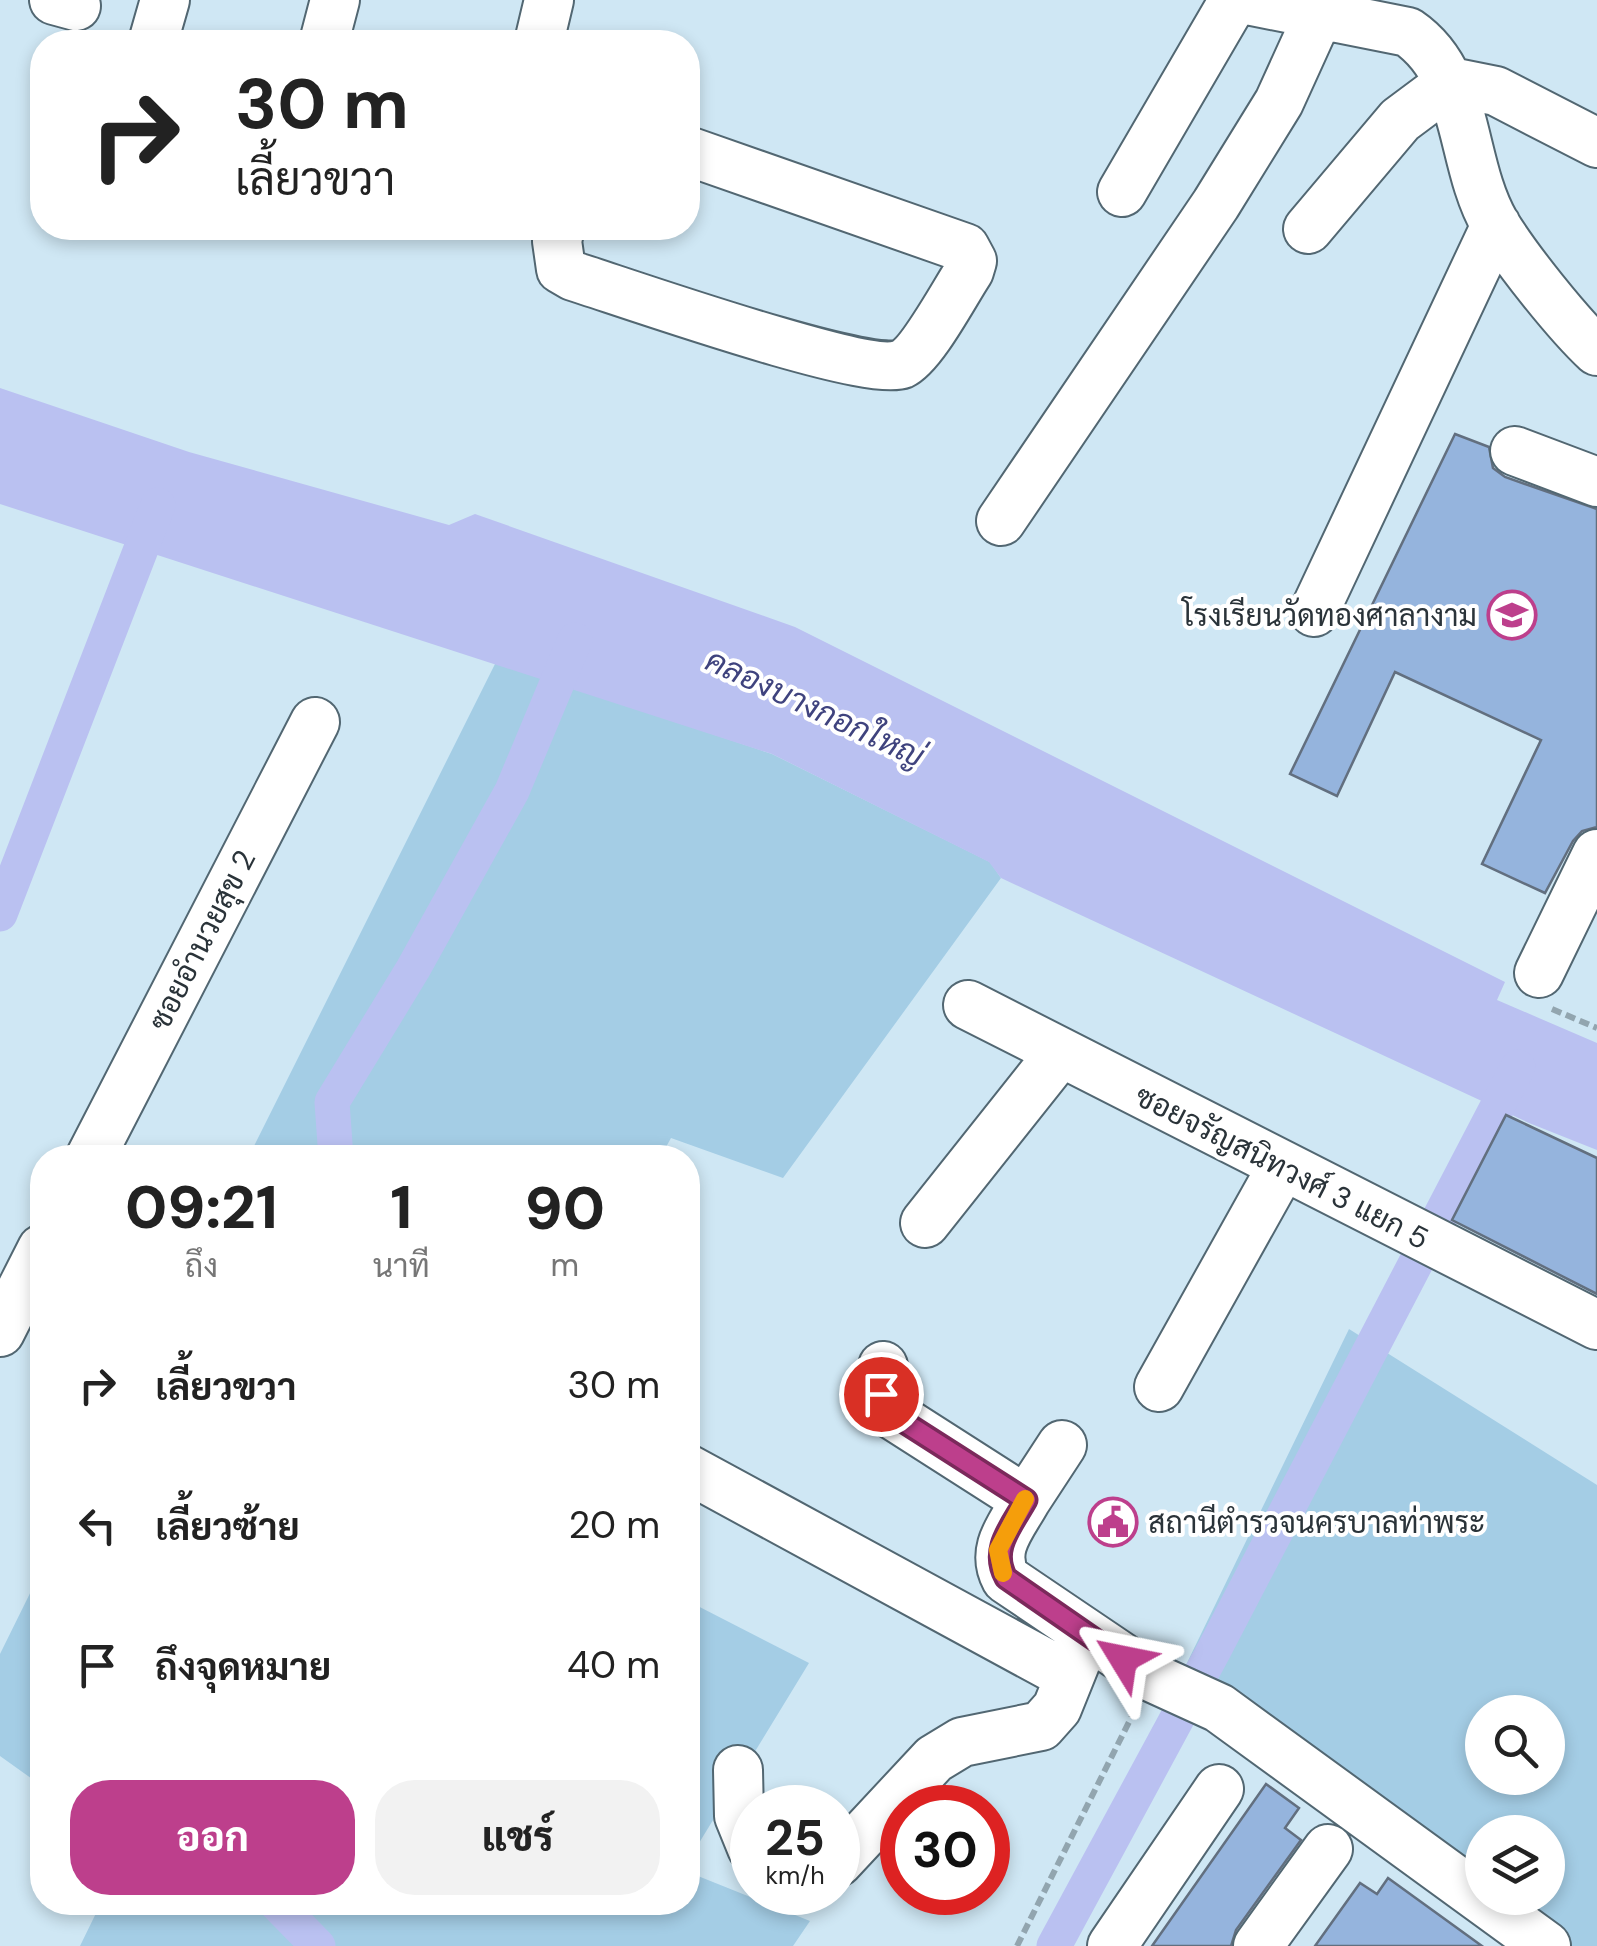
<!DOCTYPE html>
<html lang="th">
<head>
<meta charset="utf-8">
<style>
  :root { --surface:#fff; --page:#f2f2f2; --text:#222; --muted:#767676; --accent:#bd3f8c }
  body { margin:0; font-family:"DM Sans",Sarabun,sans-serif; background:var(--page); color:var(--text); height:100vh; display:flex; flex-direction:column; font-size:38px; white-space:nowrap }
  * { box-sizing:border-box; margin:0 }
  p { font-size:32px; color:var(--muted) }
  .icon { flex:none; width:55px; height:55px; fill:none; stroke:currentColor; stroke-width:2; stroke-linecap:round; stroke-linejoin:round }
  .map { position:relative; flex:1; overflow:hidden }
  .drawer { position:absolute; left:30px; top:1145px; width:670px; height:770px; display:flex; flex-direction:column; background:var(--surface); border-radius:40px; box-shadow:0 5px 15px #0003 }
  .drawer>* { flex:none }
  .guide { position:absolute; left:30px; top:30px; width:670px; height:210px; border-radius:40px; box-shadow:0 5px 15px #0003; background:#fff; color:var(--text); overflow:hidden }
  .controls { position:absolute; left:1465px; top:1695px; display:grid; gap:20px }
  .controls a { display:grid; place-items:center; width:100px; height:100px; border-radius:50%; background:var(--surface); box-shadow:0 5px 15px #0003; font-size:50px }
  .speed { position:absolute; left:730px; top:1785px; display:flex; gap:20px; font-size:50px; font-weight:700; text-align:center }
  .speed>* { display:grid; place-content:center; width:130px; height:130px; border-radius:50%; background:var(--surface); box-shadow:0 5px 15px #0003; line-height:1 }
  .speed small { font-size:25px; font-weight:400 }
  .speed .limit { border:15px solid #d22; background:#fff; color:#111 }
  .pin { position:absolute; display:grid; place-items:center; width:85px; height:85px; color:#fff; margin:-42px; border:5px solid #fff; border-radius:50%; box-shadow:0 2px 10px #0007 }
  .me { position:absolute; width:110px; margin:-55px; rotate:305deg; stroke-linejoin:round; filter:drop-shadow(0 0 8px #0008) }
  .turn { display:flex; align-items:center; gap:35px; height:210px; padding:0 40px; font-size:45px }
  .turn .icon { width:130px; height:130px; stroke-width:2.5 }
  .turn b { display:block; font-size:70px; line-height:85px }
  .eta { display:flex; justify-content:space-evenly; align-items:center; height:170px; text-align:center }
  .eta b { font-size:60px; font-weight:800; line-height:70px }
  .primary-button { display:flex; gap:20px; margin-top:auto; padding:20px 40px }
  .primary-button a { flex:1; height:115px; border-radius:40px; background:var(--accent); color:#fff; font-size:40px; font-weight:800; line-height:115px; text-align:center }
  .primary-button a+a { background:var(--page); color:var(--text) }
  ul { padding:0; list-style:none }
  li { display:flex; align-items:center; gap:30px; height:140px; padding:0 40px }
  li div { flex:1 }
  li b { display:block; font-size:38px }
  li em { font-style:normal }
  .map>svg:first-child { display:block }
  .green { fill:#a4cde5; fill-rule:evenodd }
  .water { fill:#bac1f1 }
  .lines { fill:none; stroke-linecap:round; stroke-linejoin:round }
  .canal { stroke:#bac1f1; stroke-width:35 }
  .building { fill:#95b4dd; stroke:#626f7f; stroke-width:2.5 }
  .minor-casing { stroke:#526772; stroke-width:52 }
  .path { stroke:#92a5af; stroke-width:6; stroke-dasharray:10 5; stroke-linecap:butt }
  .minor { stroke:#fff; stroke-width:48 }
  .route-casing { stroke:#7b295b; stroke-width:25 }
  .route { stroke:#bd3f8c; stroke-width:18 }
  .slow { stroke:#f59e0b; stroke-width:18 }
  .labels { text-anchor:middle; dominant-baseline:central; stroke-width:8; stroke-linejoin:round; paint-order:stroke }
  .poi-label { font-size:30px; fill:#2a3339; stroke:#fff; text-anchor:end }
  .street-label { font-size:30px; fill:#2a3339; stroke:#fff }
  .water-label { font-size:32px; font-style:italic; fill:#3f437e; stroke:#fff }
</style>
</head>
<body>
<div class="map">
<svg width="1597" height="1946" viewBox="0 0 1597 1946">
  <rect width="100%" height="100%" fill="#cfe7f4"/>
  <path class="green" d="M 496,662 L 772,754 L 990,862 L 1001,878 L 783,1178 L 671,1138 L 660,1158 L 248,1158 Z
    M 1349,1329 L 1597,1485 L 1597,1946 L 1503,1946 L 1168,1702 ZM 1482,1712 L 1548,1712 L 1548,1778 L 1482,1778 ZM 1482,1832 L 1548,1832 L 1548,1898 L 1482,1898 Z
    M 42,1569 L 42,1786 L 0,1756 L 0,1654 Z
    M 688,1601 L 809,1663 L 688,1861 Z
    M 688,1872 L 810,1921 L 793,1946 L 80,1946 L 101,1903 L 688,1902 Z"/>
  <path class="water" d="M 0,388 L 189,452 L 449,525 L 475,514 L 795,627 L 1505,982 L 1497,1000 L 1597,1043 L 1597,1150 L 1529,1123 L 1001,878 L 989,862 L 772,754 L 0,504 Z"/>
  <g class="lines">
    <path class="canal" d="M 0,914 L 158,505
      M 336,1158 L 332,1102 L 413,969 L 512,791 L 575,640
      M 275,1902 L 318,1946
      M 1054,1946 L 1214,1650 L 1518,1067"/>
  </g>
  <path class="building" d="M 1455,434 L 1489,447 L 1493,468 L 1505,477 L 1597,509 L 1597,827 L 1582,831 L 1573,841 L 1545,893 L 1482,864 L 1541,740 L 1395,672 L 1337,796 L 1290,774 Z
    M 1506,1115 L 1597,1158 L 1597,1294 L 1452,1220 Z
    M 1266,1784 L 1299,1808 L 1285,1828 L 1301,1840 L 1236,1930 L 1231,1946 L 1152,1946 Z
    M 1388,1878 L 1482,1946 L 1315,1946 L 1360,1883 L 1377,1894 Z"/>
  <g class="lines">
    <g class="minor-casing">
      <path id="minor" d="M 54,0 L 76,6
        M 1247,0 L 1408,32 C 1471,75 1459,162 1495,224 C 1516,259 1568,324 1597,351
        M 153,42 L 165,0
        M 324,42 L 335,0
        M 539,42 L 549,0
        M 1122,192 L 1234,0
        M 560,228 L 557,241 L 561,269 L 573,276 C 624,292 867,378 902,364 C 922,355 955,292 969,271 L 972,261 L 965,248 L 688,151
        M 1308,229 L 1400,120 L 1451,82 L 1496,91 L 1597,143
        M 1515,451 L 1597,482
        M 1001,521 L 1216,204 L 1279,102 L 1319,14
        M 1314,612 L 1496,225
        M 1539,973 L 1597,854
        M 968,1005 L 1597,1325
        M 90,1158 L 315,722
        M 925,1223 L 1060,1053
        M 0,1332 L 42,1249
        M 883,1366 L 881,1393 L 893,1415 L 1026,1500 C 1011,1527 990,1549 1006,1579 L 1151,1677 L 1219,1708 L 1546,1946
        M 1159,1387 L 1282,1167
        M 688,1469 L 1069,1676
        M 1026,1500 L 1062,1445
        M 738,1770 L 739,1816 L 752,1848
        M 838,1862 L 934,1759 L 962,1742 L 1041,1726 L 1057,1708 L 1082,1646
        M 1112,1946 L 1219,1789
        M 1258,1946 L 1328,1849"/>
    </g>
    <path class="path" d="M 1552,1009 L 1597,1028
      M 1017,1946 L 1135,1710"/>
    <use href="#minor" class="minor"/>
  </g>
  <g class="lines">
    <g class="route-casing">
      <path id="route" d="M 881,1394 L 893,1415 L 1026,1500 C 1011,1527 990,1549 1006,1578 L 1123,1659"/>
    </g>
    <use href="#route" class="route"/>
    <path class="slow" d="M 1003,1573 L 998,1550 L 1025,1499"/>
  </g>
  <defs>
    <g id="school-ring" transform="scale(2.5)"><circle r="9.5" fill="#fff" stroke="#bd3f8c" stroke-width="1.5"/><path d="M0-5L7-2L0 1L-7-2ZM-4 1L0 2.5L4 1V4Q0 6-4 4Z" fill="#bd3f8c"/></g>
    <g id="civic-ring" transform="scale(2.5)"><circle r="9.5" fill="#fff" stroke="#bd3f8c" stroke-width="1.5"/><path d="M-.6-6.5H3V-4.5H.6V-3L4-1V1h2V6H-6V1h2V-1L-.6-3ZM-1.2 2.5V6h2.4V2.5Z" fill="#bd3f8c"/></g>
  </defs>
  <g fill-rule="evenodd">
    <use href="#school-ring" x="1512" y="615"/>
    <use href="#civic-ring" x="1113" y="1522"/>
  </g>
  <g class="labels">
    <g class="poi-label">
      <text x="1477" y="615">โรงเรียนวัดทองศาลางาม</text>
      <text x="1148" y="1522" text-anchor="start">สถานีตำรวจนครบาลท่าพระ</text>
    </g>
    <g class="street-label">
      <text transform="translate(202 940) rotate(-63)">ซอยอำนวยสุข 2</text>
      <text transform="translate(1282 1167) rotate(27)">ซอยจรัญสนิทวงศ์ 3 แยก 5</text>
    </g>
    <g class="water-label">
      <text transform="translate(815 708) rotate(25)">คลองบางกอกใหญ่</text>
    </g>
  </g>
</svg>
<div class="controls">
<a><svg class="icon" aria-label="search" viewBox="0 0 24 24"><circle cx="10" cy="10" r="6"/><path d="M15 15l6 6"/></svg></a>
<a><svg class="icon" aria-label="layers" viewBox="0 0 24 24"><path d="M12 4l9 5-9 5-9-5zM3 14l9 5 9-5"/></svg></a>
</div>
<div class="speed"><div>25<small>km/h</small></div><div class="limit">30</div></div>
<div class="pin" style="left:881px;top:1394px;background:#d93025"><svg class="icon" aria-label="arrive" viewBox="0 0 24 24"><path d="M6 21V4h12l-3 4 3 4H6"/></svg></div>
<svg class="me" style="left:1123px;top:1659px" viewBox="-20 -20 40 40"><path d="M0-17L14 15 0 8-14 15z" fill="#bd3f8c" stroke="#fff" stroke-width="4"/></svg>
<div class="guide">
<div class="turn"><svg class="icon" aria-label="right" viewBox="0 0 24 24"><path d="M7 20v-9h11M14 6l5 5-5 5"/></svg><div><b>30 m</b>เลี้ยวขวา</div></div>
</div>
<section class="drawer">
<div class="eta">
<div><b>09:21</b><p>ถึง</p></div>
<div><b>1</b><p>นาที</p></div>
<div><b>90</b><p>m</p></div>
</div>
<ul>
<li><svg class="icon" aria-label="right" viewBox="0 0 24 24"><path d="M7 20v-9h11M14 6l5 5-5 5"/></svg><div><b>เลี้ยวขวา</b></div><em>30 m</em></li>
<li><svg class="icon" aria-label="left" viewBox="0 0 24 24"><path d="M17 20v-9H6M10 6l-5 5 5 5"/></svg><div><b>เลี้ยวซ้าย</b></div><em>20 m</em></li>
<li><svg class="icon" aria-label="arrive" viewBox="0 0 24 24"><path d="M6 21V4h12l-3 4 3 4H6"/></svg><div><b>ถึงจุดหมาย</b></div><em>40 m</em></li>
</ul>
<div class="primary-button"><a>ออก</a><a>แชร์</a></div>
</section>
</div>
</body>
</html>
